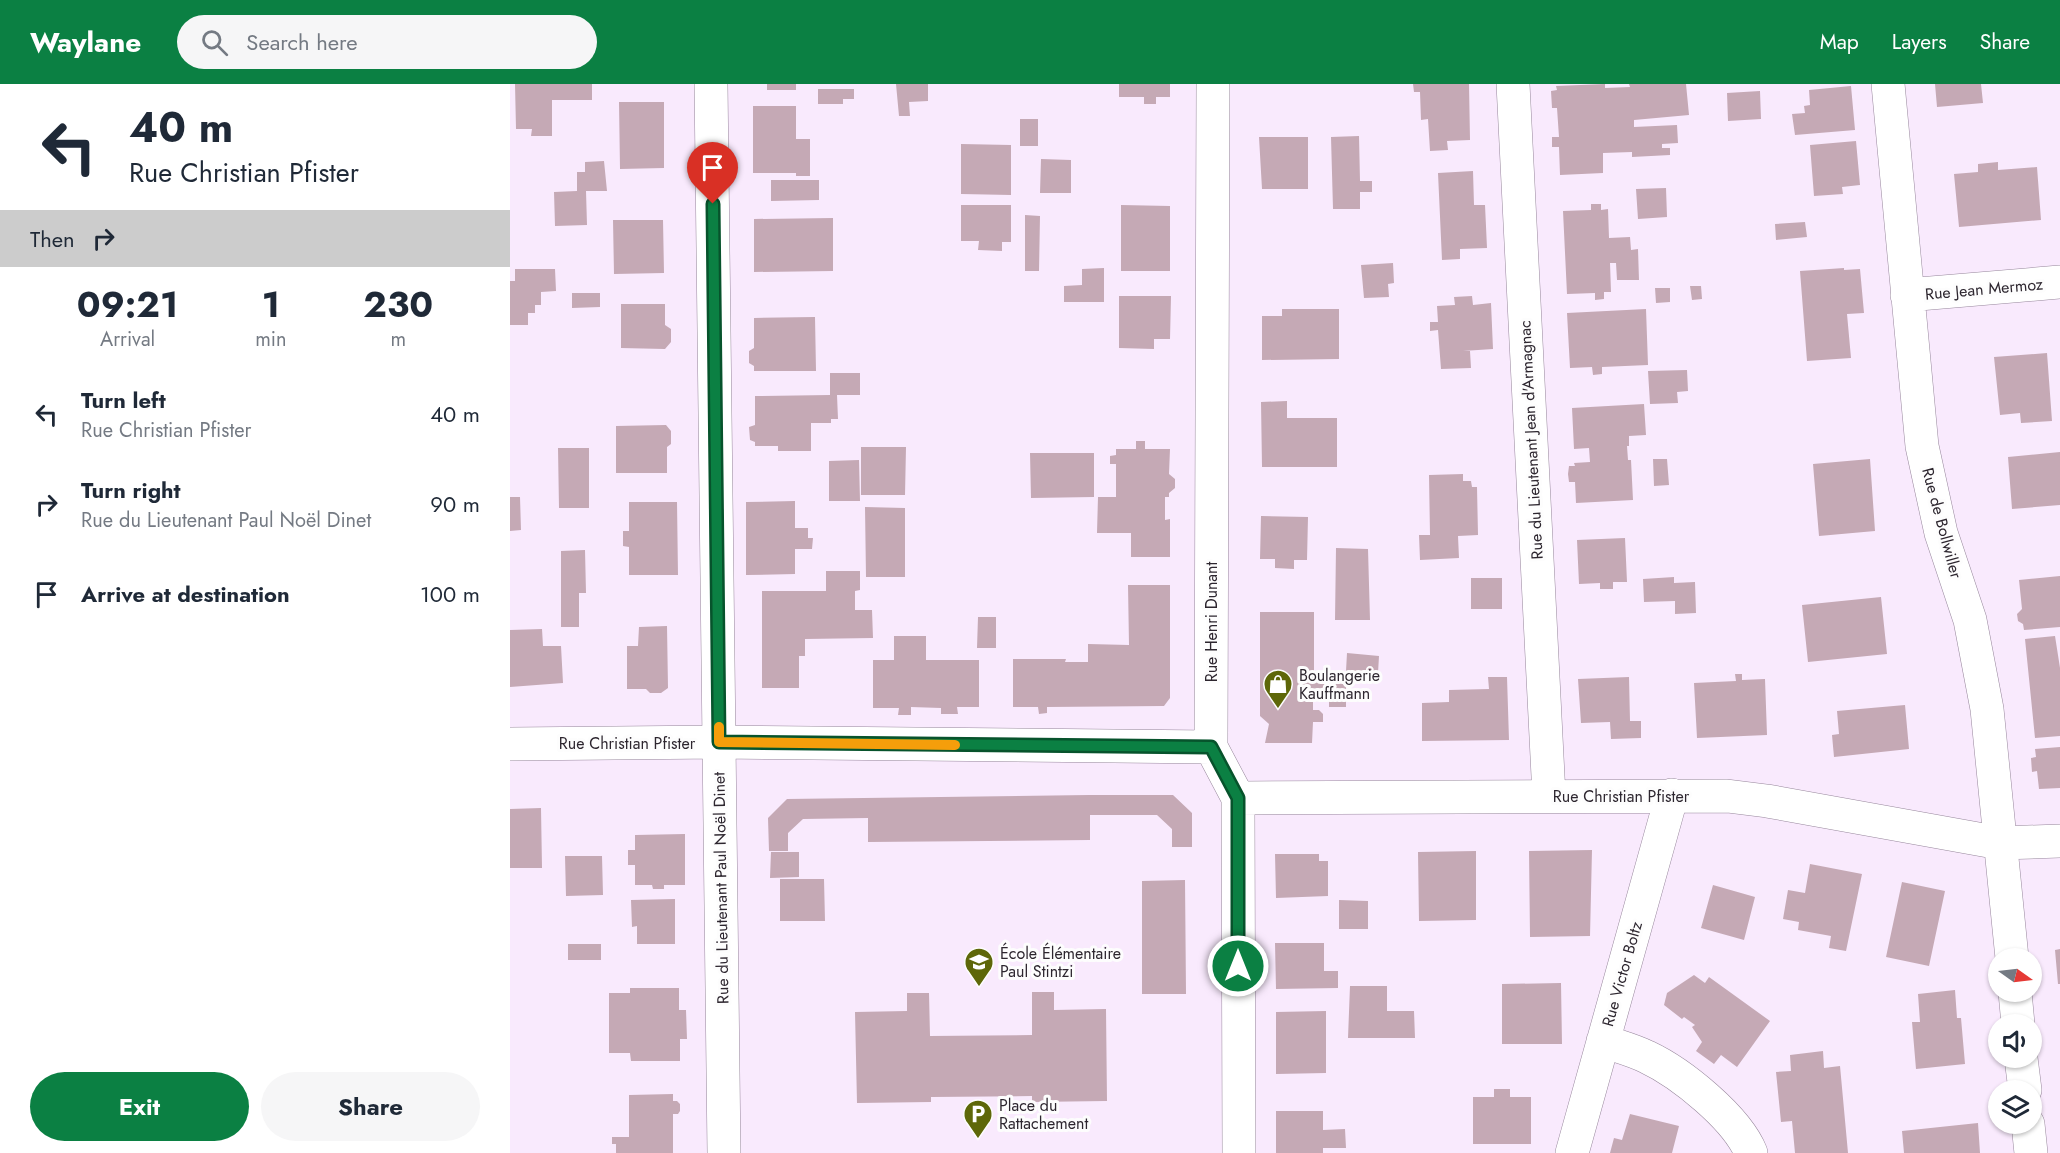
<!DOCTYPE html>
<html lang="en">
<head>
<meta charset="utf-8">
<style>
  :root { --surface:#fff; --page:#f6f6f7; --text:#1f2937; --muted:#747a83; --accent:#0b8043 }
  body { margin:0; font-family:Jost,sans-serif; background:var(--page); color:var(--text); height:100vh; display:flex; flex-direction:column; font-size:22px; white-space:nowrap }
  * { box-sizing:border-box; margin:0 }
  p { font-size:20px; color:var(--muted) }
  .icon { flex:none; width:33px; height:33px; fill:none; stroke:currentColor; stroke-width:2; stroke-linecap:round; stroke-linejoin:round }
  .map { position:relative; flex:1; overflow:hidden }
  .details { display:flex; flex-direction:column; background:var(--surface); width:510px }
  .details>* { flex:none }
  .top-card { background:#fff; color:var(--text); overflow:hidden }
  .needle { width:39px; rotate:104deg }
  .controls { position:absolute; left:1478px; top:864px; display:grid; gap:12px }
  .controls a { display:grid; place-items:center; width:54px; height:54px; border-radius:50%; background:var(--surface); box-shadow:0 2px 4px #0004; font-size:30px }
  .pin { position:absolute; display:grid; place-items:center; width:51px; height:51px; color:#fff; margin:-62px -26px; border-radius:50% 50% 50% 0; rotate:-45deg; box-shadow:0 0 6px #0007 }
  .pin .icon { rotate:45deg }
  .me { position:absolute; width:66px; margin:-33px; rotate:0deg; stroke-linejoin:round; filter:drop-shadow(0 0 4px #0008) }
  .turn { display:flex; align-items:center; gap:21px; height:126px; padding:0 30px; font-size:27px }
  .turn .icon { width:78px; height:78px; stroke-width:2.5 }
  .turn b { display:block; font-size:42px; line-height:51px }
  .then { display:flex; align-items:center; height:57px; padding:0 30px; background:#0003; gap:12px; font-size:22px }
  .eta { display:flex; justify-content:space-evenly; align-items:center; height:102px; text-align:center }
  .eta b { font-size:36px; font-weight:700; line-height:42px }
  .cta { display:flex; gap:12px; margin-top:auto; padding:12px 30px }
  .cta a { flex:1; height:69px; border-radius:36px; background:var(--accent); color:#fff; font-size:24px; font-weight:700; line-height:69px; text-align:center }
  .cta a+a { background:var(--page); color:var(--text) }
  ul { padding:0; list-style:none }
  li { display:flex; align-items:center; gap:18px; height:90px; padding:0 30px }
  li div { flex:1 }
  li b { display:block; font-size:22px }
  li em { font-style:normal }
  header { display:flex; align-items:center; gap:36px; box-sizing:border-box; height:84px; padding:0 30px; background:var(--accent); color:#fff }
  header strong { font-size:28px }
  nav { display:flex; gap:33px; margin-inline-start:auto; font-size:21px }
  .search { width:420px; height:54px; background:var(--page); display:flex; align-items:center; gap:15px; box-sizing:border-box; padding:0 21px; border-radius:33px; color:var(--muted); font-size:22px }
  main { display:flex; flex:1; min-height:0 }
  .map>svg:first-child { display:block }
  .building { fill:#c5a9b5 }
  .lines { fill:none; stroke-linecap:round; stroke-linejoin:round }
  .minor-casing { stroke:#97879c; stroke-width:34 }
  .minor { stroke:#fff; stroke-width:33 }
  .route-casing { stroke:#07532c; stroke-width:15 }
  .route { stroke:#0b8043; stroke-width:10 }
  .slow { stroke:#f59e0b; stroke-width:10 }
  .labels { text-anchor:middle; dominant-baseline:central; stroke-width:6; stroke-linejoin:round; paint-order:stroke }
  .street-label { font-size:16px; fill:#2d262f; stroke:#fdfdfd }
  .poi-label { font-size:16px; fill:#2d262f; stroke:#fdfdfd; text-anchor:start }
</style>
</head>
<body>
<header>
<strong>Waylane</strong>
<div class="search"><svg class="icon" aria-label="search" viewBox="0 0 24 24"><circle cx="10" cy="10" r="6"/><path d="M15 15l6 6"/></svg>Search here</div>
<nav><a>Map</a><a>Layers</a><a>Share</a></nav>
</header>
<main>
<section class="details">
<div class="top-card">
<div class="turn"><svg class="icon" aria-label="left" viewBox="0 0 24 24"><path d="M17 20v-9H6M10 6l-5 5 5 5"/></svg><div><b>40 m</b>Rue Christian Pfister</div></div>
<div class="then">Then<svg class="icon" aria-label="right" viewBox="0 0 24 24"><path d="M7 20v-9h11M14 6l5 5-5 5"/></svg></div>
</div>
<div class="eta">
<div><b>09:21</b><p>Arrival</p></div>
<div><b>1</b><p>min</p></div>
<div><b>230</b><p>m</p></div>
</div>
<ul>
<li><svg class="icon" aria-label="left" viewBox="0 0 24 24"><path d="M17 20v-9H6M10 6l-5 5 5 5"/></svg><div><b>Turn left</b><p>Rue Christian Pfister</p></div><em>40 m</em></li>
<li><svg class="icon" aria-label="right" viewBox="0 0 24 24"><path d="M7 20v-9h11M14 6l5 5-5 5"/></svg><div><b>Turn right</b><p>Rue du Lieutenant Paul Noël Dinet</p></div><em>90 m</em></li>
<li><svg class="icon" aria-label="arrive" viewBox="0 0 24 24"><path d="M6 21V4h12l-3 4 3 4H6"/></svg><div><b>Arrive at destination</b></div><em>100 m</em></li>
</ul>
<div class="cta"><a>Exit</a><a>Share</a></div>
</section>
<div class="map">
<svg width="1550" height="1069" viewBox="0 0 1550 1069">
  <rect width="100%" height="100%" fill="#f9eafd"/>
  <path class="building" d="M 5,0 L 82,0 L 82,16 L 42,16 L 42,52 L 21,52 L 22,45 L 6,45 Z
    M 257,0 L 286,0 L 286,6 L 257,6 Z
    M 386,0 L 418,0 L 418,17 L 399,18 L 400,32 L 389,32 Z
    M 609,0 L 660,0 L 660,13 L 646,13 L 646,20 L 634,20 L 634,13 L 609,13 Z
    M 903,0 L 959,0 L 960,56 L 937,57 L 938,66 L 920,67 L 918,35 L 911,36 L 910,8 L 904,8 Z
    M 1095,0 L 1095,4 L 1120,3 L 1119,0 L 1176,0 L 1179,31 L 1124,36 L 1124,43 L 1167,41 L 1168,59 L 1152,60 L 1152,64 L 1160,64 L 1160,71 L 1122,73 L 1122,68 L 1093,69 L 1093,89 L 1050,91 L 1049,63 L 1042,63 L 1042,53 L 1049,53 L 1047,24 L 1042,24 L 1041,7 L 1047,6 L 1046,2 Z
    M 1425,0 L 1471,0 L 1473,19 L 1427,23 Z
    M 1341,2 L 1345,46 L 1285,51 L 1282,30 L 1295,29 L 1294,22 L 1300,21 L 1299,6 Z
    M 308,5 L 344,5 L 344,15 L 333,15 L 333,20 L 308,20 Z
    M 1250,7 L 1251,35 L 1218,37 L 1217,9 Z
    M 109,18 L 154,18 L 154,84 L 110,85 Z
    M 243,22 L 286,22 L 286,55 L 300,55 L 300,92 L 286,92 L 286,89 L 243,89 Z
    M 510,35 L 528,35 L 528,62 L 510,62 Z
    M 849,52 L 850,97 L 862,97 L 862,108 L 850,108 L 850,125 L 823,125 L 821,53 Z
    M 749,53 L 798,53 L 798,105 L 752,105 Z
    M 1346,57 L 1350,101 L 1332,103 L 1333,110 L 1304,112 L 1300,61 Z
    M 451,60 L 501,61 L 501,111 L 451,110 Z
    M 531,75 L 561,76 L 561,109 L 530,109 Z
    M 94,77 L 97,107 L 76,107 L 77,141 L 45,142 L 44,108 L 67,107 L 67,88 L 75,88 L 75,78 Z
    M 1488,78 L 1488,86 L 1527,83 L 1531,136 L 1449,143 L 1444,90 L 1468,88 L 1468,80 Z
    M 963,87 L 964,121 L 975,121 L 977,164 L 950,165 L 950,175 L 932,176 L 928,89 Z
    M 261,96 L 309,96 L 309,116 L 261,117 Z
    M 1156,104 L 1157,133 L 1128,135 L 1126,105 Z
    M 1081,120 L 1091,120 L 1091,126 L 1098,125 L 1099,154 L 1120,153 L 1121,166 L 1128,165 L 1129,196 L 1107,196 L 1106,179 L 1100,179 L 1101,208 L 1094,208 L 1094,215 L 1085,216 L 1085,209 L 1057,210 L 1053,127 L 1081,126 Z
    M 451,121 L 501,121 L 501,158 L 492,158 L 492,167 L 468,166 L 469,157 L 451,157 Z
    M 611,121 L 660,122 L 660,187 L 611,187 Z
    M 515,131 L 530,132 L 529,187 L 515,187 Z
    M 323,134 L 323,187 L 244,188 L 244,135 Z
    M 103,136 L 153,136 L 154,189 L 104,190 Z
    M 1295,138 L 1297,153 L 1266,156 L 1265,140 Z
    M 883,179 L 884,199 L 878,200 L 879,213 L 854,214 L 851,181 Z
    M 594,184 L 594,218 L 554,218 L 554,202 L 572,201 L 572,185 Z
    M 1334,184 L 1334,186 L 1350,185 L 1354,229 L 1337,230 L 1341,274 L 1297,277 L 1290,187 Z
    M 5,185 L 45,185 L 46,207 L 31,208 L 31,221 L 25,221 L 25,229 L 18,229 L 18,241 L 0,241 L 0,197 L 5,197 Z
    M 1180,202 L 1191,202 L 1192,215 L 1182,216 Z
    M 1145,204 L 1160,204 L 1160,218 L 1146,219 Z
    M 62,209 L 90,209 L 90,223 L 62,224 Z
    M 609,212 L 661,212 L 660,255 L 644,255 L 644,265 L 609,264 Z
    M 962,212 L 963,221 L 981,219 L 983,265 L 953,267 L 960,267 L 961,284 L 931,285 L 928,246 L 920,247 L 920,238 L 928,238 L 927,222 L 945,221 L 944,213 Z
    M 111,220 L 155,220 L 155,241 L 161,245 L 161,258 L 155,265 L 111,264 Z
    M 772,225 L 829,225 L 829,275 L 752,276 L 752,232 L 772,232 Z
    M 1136,225 L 1138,281 L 1092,283 L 1092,290 L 1083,291 L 1082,283 L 1060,284 L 1057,229 Z
    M 305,233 L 306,287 L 244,287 L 244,282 L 239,279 L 239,267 L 244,264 L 244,234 Z
    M 1537,269 L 1542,337 L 1511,339 L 1510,329 L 1490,331 L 1484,273 Z
    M 1177,286 L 1178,307 L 1167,308 L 1168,319 L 1140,320 L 1138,287 Z
    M 320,289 L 350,289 L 350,311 L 327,311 L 328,335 L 321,335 L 321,339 L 301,339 L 301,367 L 268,367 L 268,362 L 245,362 L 245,358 L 240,356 L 239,343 L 245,341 L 245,312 L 320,311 Z
    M 777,317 L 777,334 L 827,334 L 827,383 L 752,383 L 751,318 Z
    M 1134,320 L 1136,351 L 1119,352 L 1119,362 L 1117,362 L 1118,376 L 1121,376 L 1123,416 L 1066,419 L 1065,398 L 1059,398 L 1058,390 L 1059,382 L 1065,382 L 1064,379 L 1080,378 L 1079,364 L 1064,365 L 1062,324 Z
    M 156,341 L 161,347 L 161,360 L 157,363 L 157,389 L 106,389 L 106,342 Z
    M 626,357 L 635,357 L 635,365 L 660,365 L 659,390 L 665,395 L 665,404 L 659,409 L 659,413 L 655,413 L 655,436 L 660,435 L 660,473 L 621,473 L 621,449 L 587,449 L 588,413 L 606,413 L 606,380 L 600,380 L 600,372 L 606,371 L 606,365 L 626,365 Z
    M 351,363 L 396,363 L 395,411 L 351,411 Z
    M 48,364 L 79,364 L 79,424 L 49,424 Z
    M 1550,368 L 1550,421 L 1502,425 L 1498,373 Z
    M 520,369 L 584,369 L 584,413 L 521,414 Z
    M 1143,375 L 1157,375 L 1159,401 L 1144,402 Z
    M 1360,375 L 1365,447 L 1309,452 L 1303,380 Z
    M 349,376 L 350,417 L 319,417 L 319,377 Z
    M 953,390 L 953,397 L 961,397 L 962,403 L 967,403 L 968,451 L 948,452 L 949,474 L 910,476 L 909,451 L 920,451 L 919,391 Z
    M 0,413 L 10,413 L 11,446 L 0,447 Z
    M 285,417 L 285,444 L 298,444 L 298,454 L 303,454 L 302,465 L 285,465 L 285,490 L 236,491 L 236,418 Z
    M 119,418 L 167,418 L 168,491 L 119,491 L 119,463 L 113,462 L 113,447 L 119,447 Z
    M 355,423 L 395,424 L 395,493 L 356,493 Z
    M 751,432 L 798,433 L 797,476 L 784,476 L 784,485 L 765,484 L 765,475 L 750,475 Z
    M 1115,454 L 1117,498 L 1103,498 L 1103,505 L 1090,505 L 1090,499 L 1069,500 L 1067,456 Z
    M 826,464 L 858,465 L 860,536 L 825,536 Z
    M 75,466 L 76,509 L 69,509 L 69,543 L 51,543 L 51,467 Z
    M 316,487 L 350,487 L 350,506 L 345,507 L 345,526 L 362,526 L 363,554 L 295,555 L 295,572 L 289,572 L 289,604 L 252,604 L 252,507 L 316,507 Z
    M 1550,492 L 1550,543 L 1514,546 L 1513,540 L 1508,537 L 1507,530 L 1512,525 L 1509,496 Z
    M 1164,493 L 1164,499 L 1185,498 L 1186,529 L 1165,530 L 1165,517 L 1134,518 L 1133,495 Z
    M 961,494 L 992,494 L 992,525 L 961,525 Z
    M 618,501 L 660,501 L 660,614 L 654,622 L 537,623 L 537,629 L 529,630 L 528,623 L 503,623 L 503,575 L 556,575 L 555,578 L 578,578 L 578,560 L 619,561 Z
    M 1371,513 L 1377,570 L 1298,578 L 1292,521 Z
    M 750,528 L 804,528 L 804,592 L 815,592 L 814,612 L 803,613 L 803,626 L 809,626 L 813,630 L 813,638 L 803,638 L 802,659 L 755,659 L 759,640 L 750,632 Z
    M 468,533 L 486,533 L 486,564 L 467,564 Z
    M 157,542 L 158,604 L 151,609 L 140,609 L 136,605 L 117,605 L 117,562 L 128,562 L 129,543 Z
    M 32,545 L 33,562 L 51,562 L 53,599 L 0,603 L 0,546 Z
    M 384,552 L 416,552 L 416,576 L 469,576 L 469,623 L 447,623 L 448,630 L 431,630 L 431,624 L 401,623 L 401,631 L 388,631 L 389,624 L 363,624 L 363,576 L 384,576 Z
    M 1545,552 L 1550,584 L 1550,652 L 1525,654 L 1515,555 Z
    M 837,569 L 869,572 L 868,589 L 836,587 Z
    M 1225,590 L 1232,590 L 1232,596 L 1255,595 L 1257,651 L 1187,654 L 1184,599 L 1226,597 Z
    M 819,591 L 836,592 L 836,623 L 819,623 Z
    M 978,593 L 997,593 L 999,656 L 912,657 L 912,619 L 939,618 L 939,606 L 979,605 Z
    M 1119,593 L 1120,637 L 1131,637 L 1131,654 L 1101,655 L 1100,638 L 1071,639 L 1068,595 Z
    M 1395,621 L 1399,665 L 1324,673 L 1322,651 L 1329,650 L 1327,627 Z
    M 1550,663 L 1550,704 L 1529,705 L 1527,687 L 1522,688 L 1521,674 L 1526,673 L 1525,665 Z
    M 579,711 L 663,711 L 682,729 L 682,763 L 662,763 L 662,745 L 647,731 L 580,731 L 580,756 L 358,758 L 358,734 L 293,735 L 278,749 L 278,767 L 259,767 L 258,734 L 277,715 Z
    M 31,724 L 32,784 L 0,784 L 0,725 Z
    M 175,750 L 175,801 L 154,801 L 154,805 L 143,805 L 142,801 L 125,801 L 125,781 L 118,781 L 118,766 L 125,766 L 125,751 Z
    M 1082,766 L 1080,852 L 1020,853 L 1019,767 Z
    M 966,767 L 966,836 L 909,837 L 908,768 Z
    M 261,768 L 289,768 L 289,793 L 260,794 Z
    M 765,770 L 809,770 L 809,777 L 818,777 L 818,812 L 766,814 Z
    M 55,772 L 92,772 L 93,811 L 56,812 Z
    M 1300,780 L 1352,790 L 1336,867 L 1319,864 L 1321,852 L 1288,846 L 1289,838 L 1273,835 L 1278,806 L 1295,809 Z
    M 270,795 L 314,795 L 315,837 L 270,837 Z
    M 675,796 L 676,910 L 632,910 L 632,797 Z
    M 1392,798 L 1435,807 L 1419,882 L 1376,873 Z
    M 1203,801 L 1245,813 L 1234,856 L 1191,844 Z
    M 165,815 L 165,860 L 127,860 L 127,842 L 122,843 L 121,816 Z
    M 829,816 L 858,817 L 858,845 L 829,845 Z
    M 765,859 L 814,859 L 814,887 L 828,887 L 828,904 L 766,905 Z
    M 58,860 L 91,860 L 91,876 L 58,876 Z
    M 1550,865 L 1550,900 L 1548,900 L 1545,866 Z
    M 1184,891 L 1195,899 L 1199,893 L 1260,937 L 1227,983 L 1211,971 L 1204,980 L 1186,967 L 1192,958 L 1182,943 L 1185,941 L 1174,933 L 1172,935 L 1154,921 L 1157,909 Z
    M 1051,899 L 1052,960 L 992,960 L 992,900 Z
    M 840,902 L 877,902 L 877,927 L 904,927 L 905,954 L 838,954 Z
    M 120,904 L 169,904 L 169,926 L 176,926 L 177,955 L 170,955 L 170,977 L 121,977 L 120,969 L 99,969 L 99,909 L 120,909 Z
    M 1445,906 L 1447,934 L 1451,934 L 1455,980 L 1406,985 L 1402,938 L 1410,938 L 1408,910 Z
    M 522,908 L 544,908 L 544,926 L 596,925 L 597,1017 L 522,1018 L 522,1012 L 421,1013 L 421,1018 L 347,1019 L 345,928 L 397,927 L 397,909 L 419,909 L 420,952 L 522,951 Z
    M 816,927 L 816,989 L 766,990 L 766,928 Z
    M 1313,967 L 1314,984 L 1330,982 L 1338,1069 L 1285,1069 L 1282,1037 L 1271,1038 L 1266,988 L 1281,987 L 1280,971 Z
    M 984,1005 L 1000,1005 L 1000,1013 L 1021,1013 L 1021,1060 L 963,1060 L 963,1013 L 984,1013 Z
    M 163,1010 L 163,1017 L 167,1017 L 170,1020 L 170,1027 L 168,1030 L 163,1030 L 163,1069 L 106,1069 L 106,1060 L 102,1060 L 102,1053 L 119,1053 L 119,1011 Z
    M 766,1027 L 813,1027 L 813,1046 L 835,1045 L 836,1064 L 813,1064 L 813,1069 L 766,1069 Z
    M 1120,1030 L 1169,1042 L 1162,1069 L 1100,1069 L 1104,1054 L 1112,1056 Z
    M 1468,1039 L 1470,1069 L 1394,1069 L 1392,1047 Z"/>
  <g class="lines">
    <g class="minor-casing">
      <path id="minor" d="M 201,0 L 214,1069
        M 703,0 L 701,663 L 728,714 L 729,1069
        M 1003,0 L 1039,712
        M 1378,0 L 1412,362 L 1431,449 L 1460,536 L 1477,625 L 1502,874
        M 1397,211 L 1550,198
        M 0,660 L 209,658 L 701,663
        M 728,714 L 1217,712 L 1257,717 L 1490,759 L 1550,757
        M 1505,908 L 1508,940
        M 1093,957 C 1107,962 1123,966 1137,973 C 1171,989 1227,1034 1241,1069
        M 1511,974 L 1515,1006
        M 1518,1040 L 1521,1069
        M 1062,1069 L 1162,711"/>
    </g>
    <use href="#minor" class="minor"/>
  </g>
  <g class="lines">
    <g class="route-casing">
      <path id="route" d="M 203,120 L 209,658 L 701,663 L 728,714 L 728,882"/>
    </g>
    <use href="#route" class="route"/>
    <path class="slow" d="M 209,643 L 209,658 L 445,661"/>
  </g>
  <defs>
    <g id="shop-pin" transform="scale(1.5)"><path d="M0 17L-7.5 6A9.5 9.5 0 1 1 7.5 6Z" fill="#5e6709" stroke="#fdfdfd"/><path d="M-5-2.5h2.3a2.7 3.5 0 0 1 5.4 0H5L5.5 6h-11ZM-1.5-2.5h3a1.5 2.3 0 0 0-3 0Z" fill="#fff"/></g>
    <g id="school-pin" transform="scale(1.5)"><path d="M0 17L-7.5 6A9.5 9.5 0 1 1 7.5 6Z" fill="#5e6709" stroke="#fdfdfd"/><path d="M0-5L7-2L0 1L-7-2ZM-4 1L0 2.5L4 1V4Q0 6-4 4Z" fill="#fff"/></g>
    <g id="parking-pin" transform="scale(1.5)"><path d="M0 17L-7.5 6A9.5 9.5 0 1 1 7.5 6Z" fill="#5e6709" stroke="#fdfdfd"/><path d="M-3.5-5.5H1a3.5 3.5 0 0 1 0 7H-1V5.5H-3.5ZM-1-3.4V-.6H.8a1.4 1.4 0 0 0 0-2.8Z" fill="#fff"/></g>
  </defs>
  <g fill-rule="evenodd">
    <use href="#shop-pin" x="768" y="600"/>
    <use href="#school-pin" x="469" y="878"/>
    <use href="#parking-pin" x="468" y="1030"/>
  </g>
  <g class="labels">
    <g class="street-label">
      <text transform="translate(1474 205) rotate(-5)">Rue Jean Mermoz</text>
      <text transform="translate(1021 356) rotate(-93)">Rue du Lieutenant Jean d'Armagnac</text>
      <text transform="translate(1432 439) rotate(75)">Rue de Bollwiller</text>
      <text transform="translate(701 538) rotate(-90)">Rue Henri Dunant</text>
      <text x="117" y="659">Rue Christian Pfister</text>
      <text x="1111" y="712">Rue Christian Pfister</text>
      <text transform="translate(211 804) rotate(-91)">Rue du Lieutenant Paul Noël Dinet</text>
      <text transform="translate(1112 890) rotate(-74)">Rue Victor Boltz</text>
    </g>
    <g class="poi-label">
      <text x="789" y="591">Boulangerie<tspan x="789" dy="18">Kauffmann</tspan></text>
      <text x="490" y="869">École Élémentaire<tspan x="490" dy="18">Paul Stintzi</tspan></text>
      <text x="489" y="1021">Place du<tspan x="489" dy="18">Rattachement</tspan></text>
    </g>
  </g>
</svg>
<div class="controls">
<a><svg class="needle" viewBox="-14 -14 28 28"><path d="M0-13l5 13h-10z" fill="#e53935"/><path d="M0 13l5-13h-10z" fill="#747a83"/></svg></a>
<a><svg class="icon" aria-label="sound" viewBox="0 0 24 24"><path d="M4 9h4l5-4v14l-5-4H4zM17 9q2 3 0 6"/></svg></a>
<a><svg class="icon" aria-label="layers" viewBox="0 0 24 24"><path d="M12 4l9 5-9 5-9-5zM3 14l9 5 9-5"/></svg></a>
</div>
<div class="pin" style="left:203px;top:120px;background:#d93025"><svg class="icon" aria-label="arrive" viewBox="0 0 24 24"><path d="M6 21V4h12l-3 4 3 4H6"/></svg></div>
<svg class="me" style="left:728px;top:882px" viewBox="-20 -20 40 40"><circle r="17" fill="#0b8043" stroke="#fff" stroke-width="3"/><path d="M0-11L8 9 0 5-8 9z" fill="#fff"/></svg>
</div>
</main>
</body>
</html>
